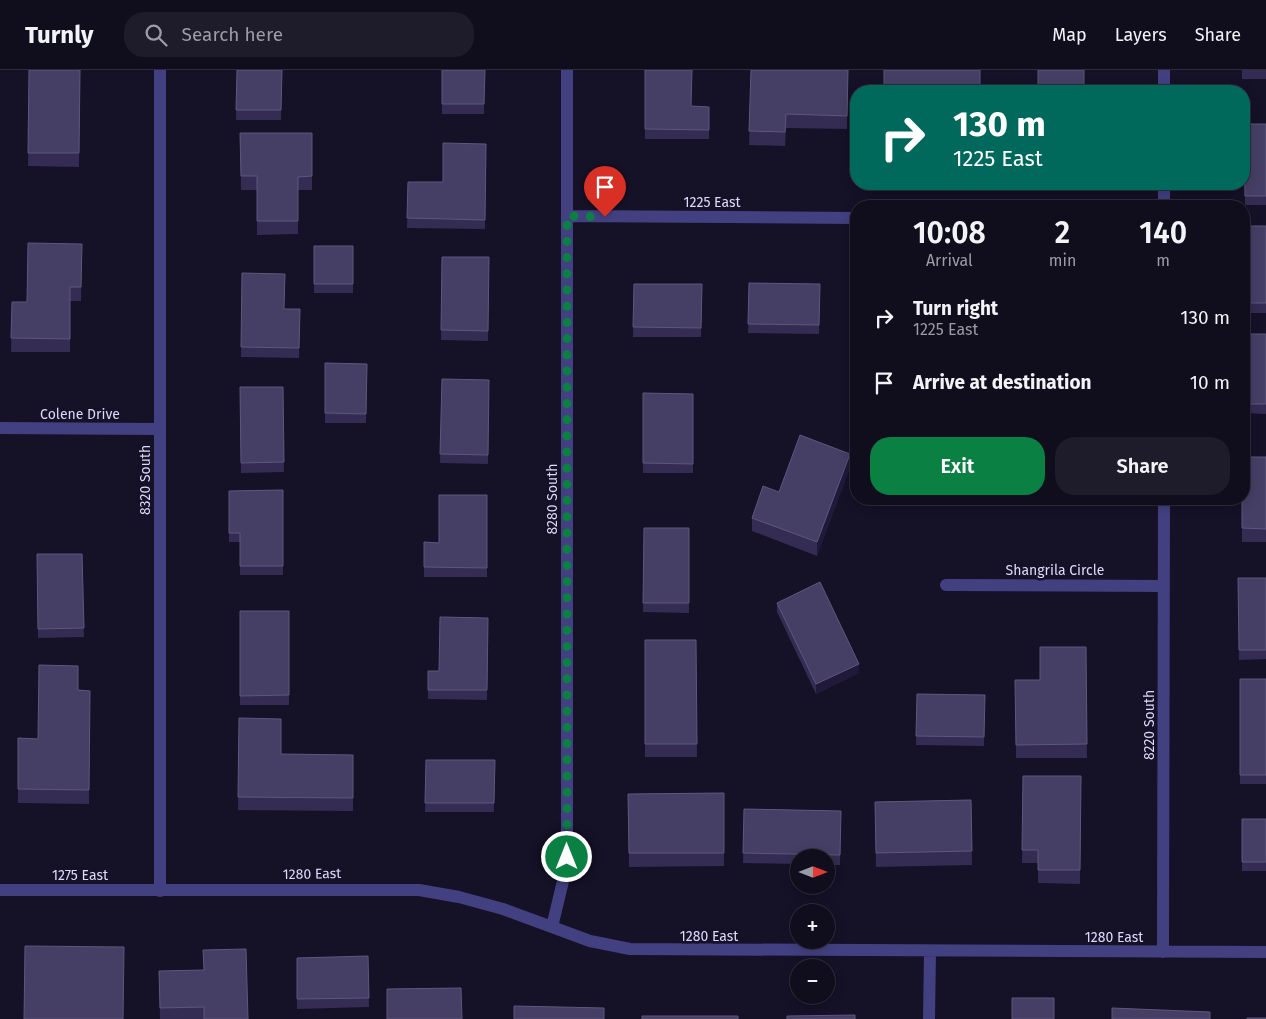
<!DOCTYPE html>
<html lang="en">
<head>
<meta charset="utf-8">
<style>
  :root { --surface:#100d1d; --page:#1e1b2a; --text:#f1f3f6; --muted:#9c9ca4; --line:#302d3b; --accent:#0b8043 }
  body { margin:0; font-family:"Fira Sans",sans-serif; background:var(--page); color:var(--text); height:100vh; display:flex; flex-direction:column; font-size:19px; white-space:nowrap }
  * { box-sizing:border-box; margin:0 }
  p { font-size:16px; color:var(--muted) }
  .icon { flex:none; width:28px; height:28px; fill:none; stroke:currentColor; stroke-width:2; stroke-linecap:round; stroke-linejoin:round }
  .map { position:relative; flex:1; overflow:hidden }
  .details { position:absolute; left:850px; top:130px; width:400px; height:305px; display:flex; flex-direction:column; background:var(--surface); border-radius:20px; box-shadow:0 2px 12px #0003,0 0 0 1px var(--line) }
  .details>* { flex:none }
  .banner { position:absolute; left:850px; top:15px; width:400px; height:105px; border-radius:20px; box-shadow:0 2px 12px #0003,0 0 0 1px var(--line); background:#00695c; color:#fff; overflow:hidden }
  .needle { width:32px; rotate:90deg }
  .controls { position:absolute; left:790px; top:779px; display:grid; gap:10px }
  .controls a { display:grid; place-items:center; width:45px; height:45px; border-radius:50%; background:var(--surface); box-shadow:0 2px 12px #0003,0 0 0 1px var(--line); font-size:25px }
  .pin { position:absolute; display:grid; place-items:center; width:42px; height:42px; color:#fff; margin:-51px -21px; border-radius:50% 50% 50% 0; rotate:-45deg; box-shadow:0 0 5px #0007 }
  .pin .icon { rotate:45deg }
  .me { position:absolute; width:55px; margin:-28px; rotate:0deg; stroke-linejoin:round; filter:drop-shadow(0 0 4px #0008) }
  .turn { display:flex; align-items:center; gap:18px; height:105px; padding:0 20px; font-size:22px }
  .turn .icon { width:65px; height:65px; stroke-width:2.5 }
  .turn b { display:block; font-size:35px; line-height:42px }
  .eta { display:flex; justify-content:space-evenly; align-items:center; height:85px; text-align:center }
  .eta b { font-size:30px; font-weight:600; line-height:35px }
  .button { display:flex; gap:10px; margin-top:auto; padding:10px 20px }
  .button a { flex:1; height:58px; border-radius:20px; background:var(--accent); color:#fff; font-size:20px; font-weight:600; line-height:58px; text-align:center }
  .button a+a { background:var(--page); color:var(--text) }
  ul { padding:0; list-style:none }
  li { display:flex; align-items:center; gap:15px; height:65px; padding:0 20px }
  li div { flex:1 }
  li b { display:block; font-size:19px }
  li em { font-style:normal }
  header { display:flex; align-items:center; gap:30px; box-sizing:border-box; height:70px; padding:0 25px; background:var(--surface); border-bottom:1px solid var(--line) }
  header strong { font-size:24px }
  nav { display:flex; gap:28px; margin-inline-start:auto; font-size:18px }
  .search { width:350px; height:45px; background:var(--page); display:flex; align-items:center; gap:12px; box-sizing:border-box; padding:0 18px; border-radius:20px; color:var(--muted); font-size:19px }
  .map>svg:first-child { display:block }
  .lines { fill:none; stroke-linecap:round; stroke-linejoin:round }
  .minor { stroke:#434082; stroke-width:12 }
  .wall { fill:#342c53 }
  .shaded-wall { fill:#20193a }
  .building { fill:#463f65; stroke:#5e577d }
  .route { stroke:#0b8043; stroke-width:9; stroke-dasharray:0 16.2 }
  .labels { text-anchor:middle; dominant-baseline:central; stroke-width:5; stroke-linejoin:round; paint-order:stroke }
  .street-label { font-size:14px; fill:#ded9fc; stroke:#151127 }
</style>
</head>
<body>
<header>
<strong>Turnly</strong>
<div class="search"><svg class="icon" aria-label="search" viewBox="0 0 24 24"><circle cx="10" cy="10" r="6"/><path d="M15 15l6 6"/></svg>Search here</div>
<nav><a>Map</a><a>Layers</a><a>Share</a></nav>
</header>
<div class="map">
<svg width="1266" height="949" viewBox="0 0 1266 949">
  <rect width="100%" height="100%" fill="#151127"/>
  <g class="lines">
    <path class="minor" d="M 1164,21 L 1164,0
      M 1164,136 L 1164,114
      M 567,146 L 856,148
      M 0,358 L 160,359
      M 946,515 L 1164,516
      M 0,820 L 419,820 L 459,827 L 503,839 L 590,871 L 630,879 L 1266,882
      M 160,821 L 160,0
      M 552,857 L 563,811 L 567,787 L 567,0
      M 1163,882 L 1164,429
      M 929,949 L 930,881"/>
  </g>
  <path class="wall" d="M 29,0 L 80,0 L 79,97 L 28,96 Z
    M 237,0 L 282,0 L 281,50 L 236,50 Z
    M 442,0 L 485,0 L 484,44 L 442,44 Z
    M 645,0 L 691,36 L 709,37 L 709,69 L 645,69 Z
    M 751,0 L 848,0 L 847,59 L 786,58 L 785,76 L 749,75 Z
    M 1242,0 L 1266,0 L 1266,9 L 1242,9 Z
    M 1244,54 L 1266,54 L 1266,135 L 1245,135 Z
    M 240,63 L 312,63 L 312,120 L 298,120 L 298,164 L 257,165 L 257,120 L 241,120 Z
    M 486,74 L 485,159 L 407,158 L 408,112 L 443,112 Z
    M 1244,156 L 1266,156 L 1266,243 L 1244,243 Z
    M 82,174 L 81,231 L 70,231 L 70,282 L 11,282 L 12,232 L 27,232 Z
    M 314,176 L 353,176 L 353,223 L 314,223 Z
    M 442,187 L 489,187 L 488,271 L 441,270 Z
    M 242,203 L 285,239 L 300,239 L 299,288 L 241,287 Z
    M 749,213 L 820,214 L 819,264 L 748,263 Z
    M 634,214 L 702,214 L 701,267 L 633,267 Z
    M 1244,264 L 1266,264 L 1266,344 L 1244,343 Z
    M 325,293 L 367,294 L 366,353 L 325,353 Z
    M 442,309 L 489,310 L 488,394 L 440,393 Z
    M 240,317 L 283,317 L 284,402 L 241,403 Z
    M 643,323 L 693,324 L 693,403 L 643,403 Z
    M 1266,387 L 1266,472 L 1242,472 L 1242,429 Z
    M 850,397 L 817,486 L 752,461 L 752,448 L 779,422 Z
    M 283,420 L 283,505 L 240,505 L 240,472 L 229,472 L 229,421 Z
    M 487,425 L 487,507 L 424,507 L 424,472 L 439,473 Z
    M 644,458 L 689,458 L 689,543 L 643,542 Z
    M 37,484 L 82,484 L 84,567 L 38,568 Z
    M 1238,508 L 1266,508 L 1266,589 L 1239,590 Z
    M 777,533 L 859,603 L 816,624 L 777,542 Z
    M 240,541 L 289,541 L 289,635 L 240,635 Z
    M 488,548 L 487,630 L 428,629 L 428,601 L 439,601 Z
    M 645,570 L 696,570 L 697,687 L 645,687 Z
    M 1086,577 L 1087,688 L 1016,688 L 1015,610 L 1040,610 Z
    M 1240,609 L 1266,609 L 1266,714 L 1240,714 Z
    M 78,620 L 90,621 L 89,734 L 18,733 L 18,668 L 38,669 Z
    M 917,624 L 985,625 L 984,676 L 916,675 Z
    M 239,648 L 281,684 L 353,685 L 353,741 L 238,740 Z
    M 426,690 L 495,690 L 494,742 L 425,742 Z
    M 1023,706 L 1081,706 L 1080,814 L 1038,813 L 1038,793 L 1022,793 Z
    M 724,723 L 724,796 L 629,797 L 628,724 Z
    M 971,730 L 972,795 L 876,797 L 875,732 Z
    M 744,739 L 841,741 L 840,795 L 826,795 L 826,788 L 799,788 L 799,794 L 743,793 Z
    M 1242,749 L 1266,749 L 1266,801 L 1242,801 Z
    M 368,886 L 369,937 L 297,939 L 297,888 Z
    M 159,901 L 248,949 L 160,949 Z"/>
  <path class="shaded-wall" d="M 850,384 L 850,397 L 817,486 L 817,472 Z
    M 859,594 L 859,603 L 816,624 L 816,614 Z"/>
  <path class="building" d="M 29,0 L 80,0 L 79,83 L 28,83 Z
    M 237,0 L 282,0 L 281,40 L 236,40 Z
    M 442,0 L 485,0 L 484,34 L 442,34 Z
    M 645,0 L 692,0 L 691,36 L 709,37 L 709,60 L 645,59 Z
    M 751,0 L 848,0 L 847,46 L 786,44 L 785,62 L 749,61 Z
    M 884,0 L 980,0 L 980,21 L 884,21 Z
    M 1038,0 L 1084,0 L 1084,21 L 1038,21 Z
    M 1244,54 L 1266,54 L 1266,126 L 1245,126 Z
    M 240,63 L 312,63 L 312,106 L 298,107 L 298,151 L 257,151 L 257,106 L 241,106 Z
    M 443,73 L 486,74 L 485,150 L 407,148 L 408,112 L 443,112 Z
    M 1244,156 L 1266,156 L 1266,233 L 1244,233 Z
    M 28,173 L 82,174 L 81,217 L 70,217 L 70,269 L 11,268 L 12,232 L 27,232 Z
    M 314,176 L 353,176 L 353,214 L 314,214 Z
    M 442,187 L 489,187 L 488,261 L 441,260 Z
    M 242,203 L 285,204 L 284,239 L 300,239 L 299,278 L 241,277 Z
    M 749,213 L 820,214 L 819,255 L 748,254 Z
    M 634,214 L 702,214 L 701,258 L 633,257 Z
    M 1244,264 L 1266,264 L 1266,334 L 1244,334 Z
    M 325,293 L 367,294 L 366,344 L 325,343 Z
    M 442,309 L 489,310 L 488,385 L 440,384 Z
    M 240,317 L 283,317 L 284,392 L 241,393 Z
    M 643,323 L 693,324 L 693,394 L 643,393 Z
    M 800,365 L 850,384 L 817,472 L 752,448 L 763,416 L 779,422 Z
    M 1244,387 L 1266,387 L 1266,459 L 1242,458 L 1242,429 L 1244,429 Z
    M 283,420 L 283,496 L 240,496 L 240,463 L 229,463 L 229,421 Z
    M 439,425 L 487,425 L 487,498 L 424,497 L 424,472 L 439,473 Z
    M 644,458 L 689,458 L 689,533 L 643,533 Z
    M 37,484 L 82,484 L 84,558 L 38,559 Z
    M 1238,508 L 1266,508 L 1266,580 L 1239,580 Z
    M 820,512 L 859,594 L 816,614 L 777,533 Z
    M 240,541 L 289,541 L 289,625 L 240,626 Z
    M 440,547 L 488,548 L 487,620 L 428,620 L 428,601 L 439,601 Z
    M 645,570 L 696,570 L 697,674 L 645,674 Z
    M 1040,577 L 1086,577 L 1087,674 L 1016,675 L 1015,610 L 1040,610 Z
    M 39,595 L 78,596 L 78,620 L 90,621 L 89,720 L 18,719 L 18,668 L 38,669 Z
    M 1240,609 L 1266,609 L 1266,705 L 1240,705 Z
    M 917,624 L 985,625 L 984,667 L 916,666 Z
    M 239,648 L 281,649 L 281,684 L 353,685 L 353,728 L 238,727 Z
    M 426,690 L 495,690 L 494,733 L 425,733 Z
    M 1023,706 L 1081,706 L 1080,800 L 1038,800 L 1038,780 L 1022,780 Z
    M 724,723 L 724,783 L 629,783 L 628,724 Z
    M 971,730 L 972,781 L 876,783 L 875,732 Z
    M 744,739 L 841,741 L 840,785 L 743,783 Z
    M 1242,749 L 1266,749 L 1266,792 L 1242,792 Z
    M 25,876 L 124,877 L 123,949 L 24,949 Z
    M 246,879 L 248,949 L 204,949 L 204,937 L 160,938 L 159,901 L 204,900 L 203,880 Z
    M 368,886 L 369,928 L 297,929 L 297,888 Z
    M 461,918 L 462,949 L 387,949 L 387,919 Z
    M 1012,928 L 1054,928 L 1054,949 L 1012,949 Z
    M 514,936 L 604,938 L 604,949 L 514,949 Z
    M 1112,938 L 1210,942 L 1210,949 L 1112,949 Z
    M 855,945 L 855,949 L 787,949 L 787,946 Z
    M 642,946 L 738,946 L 738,949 L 642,949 Z
    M 1247,948 L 1266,948 L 1266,949 L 1247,949 Z"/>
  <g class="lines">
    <path class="route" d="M 567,787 L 567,146 L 605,147"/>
  </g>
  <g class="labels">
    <g class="street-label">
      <text x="712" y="132">1225 East</text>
      <text x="80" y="344">Colene Drive</text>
      <text transform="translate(145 410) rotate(-90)">8320 South</text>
      <text transform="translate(552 429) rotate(-90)">8280 South</text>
      <text x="1055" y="500">Shangrila Circle</text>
      <text transform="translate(1149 655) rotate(-90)">8220 South</text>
      <text transform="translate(312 804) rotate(-1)">1280 East</text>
      <text x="80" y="805">1275 East</text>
      <text x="709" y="866">1280 East</text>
      <text x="1114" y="867">1280 East</text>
    </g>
  </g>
</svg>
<div class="controls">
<a><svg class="needle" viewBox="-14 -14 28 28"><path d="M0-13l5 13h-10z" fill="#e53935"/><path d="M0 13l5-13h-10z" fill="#9c9ca4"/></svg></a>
<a>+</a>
<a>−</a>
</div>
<div class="pin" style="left:605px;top:147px;background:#d93025"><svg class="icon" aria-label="arrive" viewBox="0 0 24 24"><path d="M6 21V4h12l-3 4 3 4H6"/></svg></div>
<svg class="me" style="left:567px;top:787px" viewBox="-20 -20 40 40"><circle r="17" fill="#0b8043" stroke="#fff" stroke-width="3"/><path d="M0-11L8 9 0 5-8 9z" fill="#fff"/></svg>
<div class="banner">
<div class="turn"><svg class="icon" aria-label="right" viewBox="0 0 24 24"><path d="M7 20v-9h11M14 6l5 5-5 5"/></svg><div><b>130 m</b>1225 East</div></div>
</div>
<section class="details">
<div class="eta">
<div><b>10:08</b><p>Arrival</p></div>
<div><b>2</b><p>min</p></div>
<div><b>140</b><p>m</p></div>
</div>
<ul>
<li><svg class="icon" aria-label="right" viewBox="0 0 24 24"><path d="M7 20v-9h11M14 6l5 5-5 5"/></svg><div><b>Turn right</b><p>1225 East</p></div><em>130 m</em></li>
<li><svg class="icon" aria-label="arrive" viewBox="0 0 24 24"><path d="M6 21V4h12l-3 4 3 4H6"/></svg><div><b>Arrive at destination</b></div><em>10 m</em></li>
</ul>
<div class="button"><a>Exit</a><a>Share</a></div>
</section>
</div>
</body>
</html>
